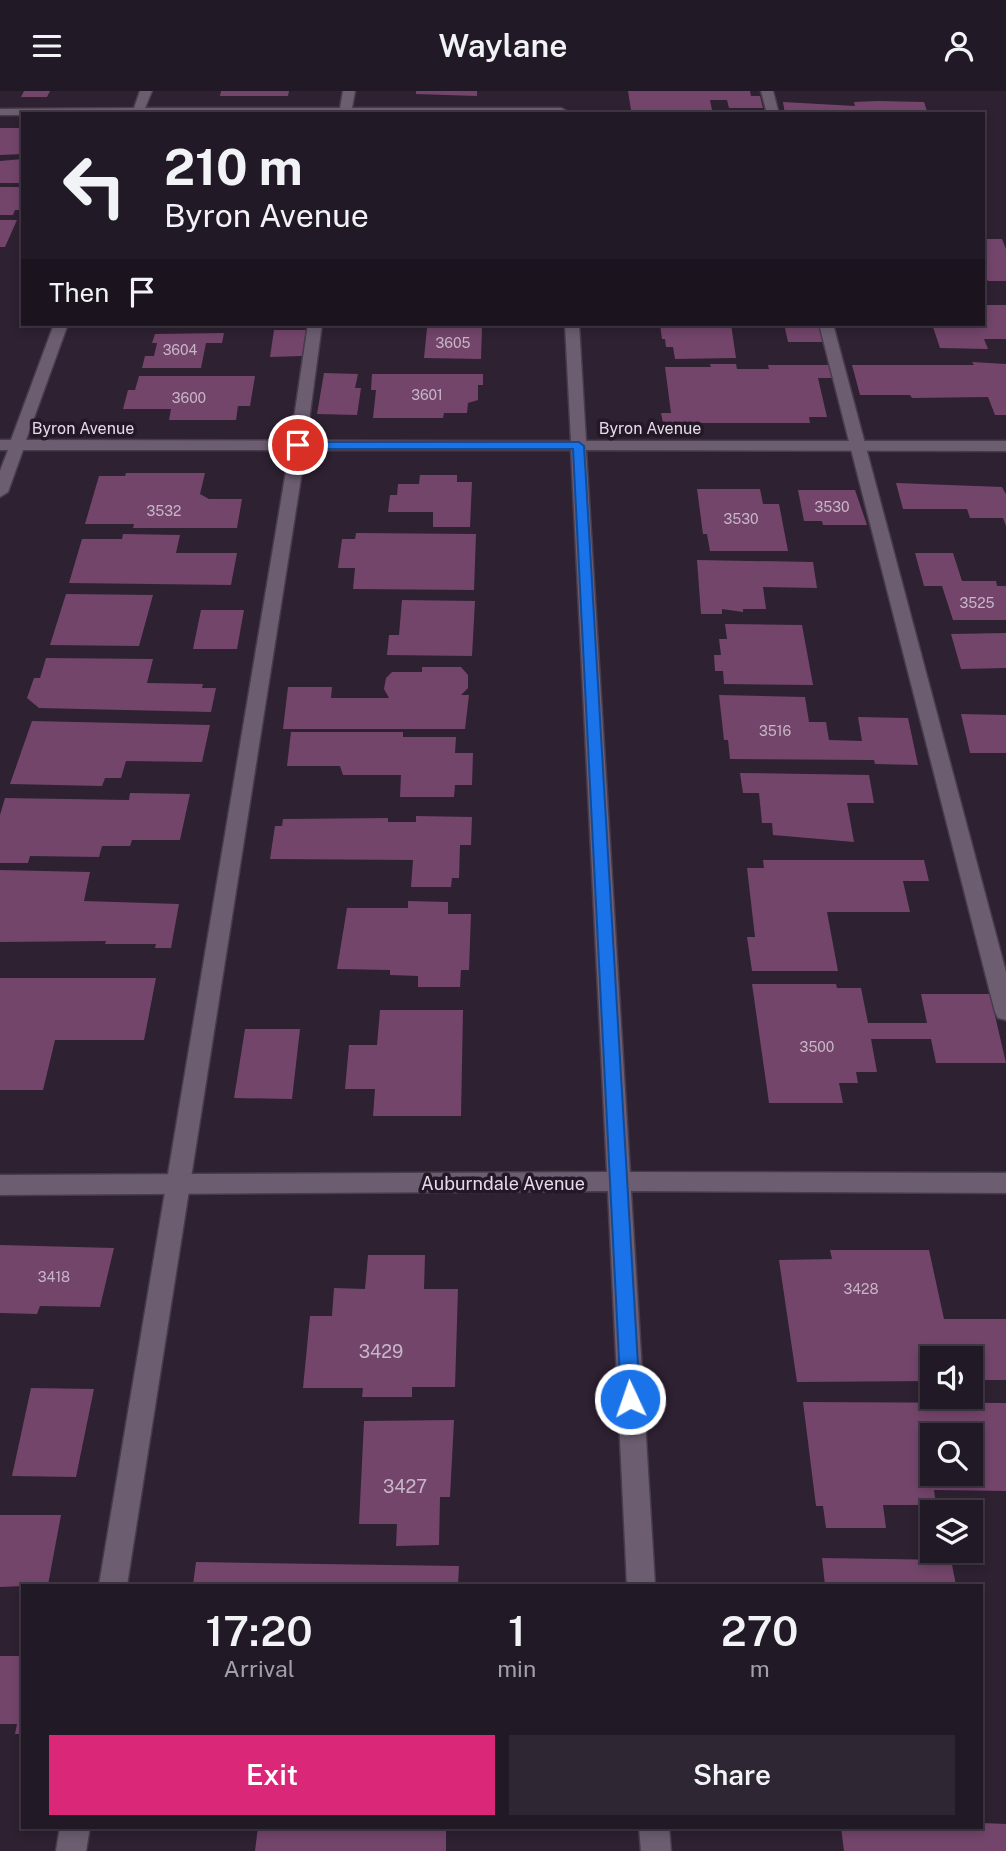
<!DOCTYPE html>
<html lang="en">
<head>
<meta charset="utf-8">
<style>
  :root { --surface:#221926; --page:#2e2632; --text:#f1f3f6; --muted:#a2a0a7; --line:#3f3843; --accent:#db2777 }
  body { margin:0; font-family:"Public Sans",sans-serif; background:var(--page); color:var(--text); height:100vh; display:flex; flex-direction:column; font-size:26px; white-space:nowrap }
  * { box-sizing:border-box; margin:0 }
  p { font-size:23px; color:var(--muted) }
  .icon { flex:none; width:38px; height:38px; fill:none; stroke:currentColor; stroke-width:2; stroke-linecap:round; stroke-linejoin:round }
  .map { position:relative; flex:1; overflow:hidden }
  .side { position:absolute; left:21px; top:1493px; width:962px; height:245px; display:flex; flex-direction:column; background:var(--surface); border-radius:0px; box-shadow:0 4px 10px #0003,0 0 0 2px var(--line) }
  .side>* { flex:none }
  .guide { position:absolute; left:21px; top:21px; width:964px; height:214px; border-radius:0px; box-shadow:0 4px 10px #0003,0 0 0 2px var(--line); background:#221926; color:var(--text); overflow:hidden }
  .buttons { position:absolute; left:920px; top:1255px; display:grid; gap:14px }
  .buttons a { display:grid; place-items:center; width:63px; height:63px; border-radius:0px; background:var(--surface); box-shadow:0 4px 10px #0003,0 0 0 2px var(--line); font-size:35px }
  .pin { position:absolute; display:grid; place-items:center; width:60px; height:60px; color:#fff; margin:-30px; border:4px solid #fff; border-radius:50%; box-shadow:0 2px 7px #0007 }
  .me { position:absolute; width:77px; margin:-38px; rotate:357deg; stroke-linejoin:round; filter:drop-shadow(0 0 5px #0008) }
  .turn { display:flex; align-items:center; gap:24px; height:147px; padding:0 28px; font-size:32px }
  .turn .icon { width:91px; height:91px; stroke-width:2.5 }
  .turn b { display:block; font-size:49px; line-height:60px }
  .then { display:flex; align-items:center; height:66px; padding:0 28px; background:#0003; gap:14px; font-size:26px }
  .eta { display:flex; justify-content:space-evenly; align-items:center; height:119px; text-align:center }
  .eta b { font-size:42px; font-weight:600; line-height:49px }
  .cta { display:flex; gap:14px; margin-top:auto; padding:14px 28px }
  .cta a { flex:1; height:80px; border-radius:0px; background:var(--accent); color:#fff; font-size:28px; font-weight:600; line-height:80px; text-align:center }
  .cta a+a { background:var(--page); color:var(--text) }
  header { display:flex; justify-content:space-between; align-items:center; height:91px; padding:0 28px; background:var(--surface); font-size:32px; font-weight:600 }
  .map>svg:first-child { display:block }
  .building { fill:#73456b; fill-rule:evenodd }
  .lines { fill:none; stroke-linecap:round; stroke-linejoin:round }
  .lane-casing { stroke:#473c4b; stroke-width:3 }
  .street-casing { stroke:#473c4b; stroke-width:3 }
  .lane { fill:#6c5d71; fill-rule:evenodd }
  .street { fill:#6c5d71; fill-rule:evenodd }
  .route { fill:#1a73e8; stroke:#114b97; stroke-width:2 }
  .labels { text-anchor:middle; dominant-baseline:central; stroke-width:7; stroke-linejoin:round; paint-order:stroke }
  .number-label { font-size:14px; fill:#c7b6c7 }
  .far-street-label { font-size:16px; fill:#e3dbe6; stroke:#241828 }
  .street-label { font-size:18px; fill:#e3dbe6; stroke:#241828 }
  .near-number-label { font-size:18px; fill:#c7b6c7 }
</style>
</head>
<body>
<header><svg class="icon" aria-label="menu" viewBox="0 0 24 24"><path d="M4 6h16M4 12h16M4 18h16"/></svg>Waylane<svg class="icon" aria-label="person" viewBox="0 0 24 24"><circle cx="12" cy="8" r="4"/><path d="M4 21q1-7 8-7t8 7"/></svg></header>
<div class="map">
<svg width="1006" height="1760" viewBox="0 0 1006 1760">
  <rect width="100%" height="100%" fill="#2e2132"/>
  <path class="building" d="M 24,0 L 50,0 L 47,6 L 21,6 Z
    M 221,0 L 289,0 L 288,5 L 220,5 Z
    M 416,0 L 477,0 L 477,5 L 416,3 Z
    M 628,0 L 750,0 L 751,5 L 760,5 L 763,17 L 729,17 L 727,9 L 710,9 L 712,19 L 631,19 Z
    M 877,10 L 924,11 L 928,23 L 785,23 L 783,11 L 855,15 L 854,11 Z
    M 0,37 L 23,37 L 23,63 L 0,64 Z
    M 23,68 L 23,92 L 0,92 L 0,70 Z
    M 0,96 L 23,96 L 23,119 L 15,119 L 13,124 L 0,124 Z
    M 0,129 L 17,129 L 5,156 L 0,156 Z
    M 984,148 L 1002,148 L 1006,158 L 1006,190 L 988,190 L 984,184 Z
    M 984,214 L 1006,214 L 1006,248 L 984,248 L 988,258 L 940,257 L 932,233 L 984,233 Z
    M 149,233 L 232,233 L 232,236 L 148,236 Z
    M 660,233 L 731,233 L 736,267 L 675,268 L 673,256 L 666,256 L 665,248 L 662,248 Z
    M 784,233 L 819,233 L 823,251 L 788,251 Z
    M 427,237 L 482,237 L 481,268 L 424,267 Z
    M 274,239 L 306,239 L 302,265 L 270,266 Z
    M 224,242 L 222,252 L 206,252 L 201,277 L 142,277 L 145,265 L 154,265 L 157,252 L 152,252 L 155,243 Z
    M 972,271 L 1006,273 L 1006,324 L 995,324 L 988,306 L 912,307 L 910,304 L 860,304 L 852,274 L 974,274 Z
    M 710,273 L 736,273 L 737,278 L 769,278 L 768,274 L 829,274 L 832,287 L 818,287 L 827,326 L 809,326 L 810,332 L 663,332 L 661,322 L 671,322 L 665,276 L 711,276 Z
    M 324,282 L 358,283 L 355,297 L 361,297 L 357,324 L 317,323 Z
    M 372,283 L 483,283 L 483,294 L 478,294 L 478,309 L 468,312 L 467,322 L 444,322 L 443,327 L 373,327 L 376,299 L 371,299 Z
    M 139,285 L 255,285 L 250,315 L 238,315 L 236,329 L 169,329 L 171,318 L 123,318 L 128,299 L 135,299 Z
    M 126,382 L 205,382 L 200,403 L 209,408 L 242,408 L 237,437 L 133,437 L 134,433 L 85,433 L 99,385 L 125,385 Z
    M 420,384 L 457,384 L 457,391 L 472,391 L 470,436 L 433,436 L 433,421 L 388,421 L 390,404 L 397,404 L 398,393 L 419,393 Z
    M 896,392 L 1002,396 L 1006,403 L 1006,435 L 1003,427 L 970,427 L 967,418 L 903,418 Z
    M 697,398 L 760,398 L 763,413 L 779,413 L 788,460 L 710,460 L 707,443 L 703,443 Z
    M 798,399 L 855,399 L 867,434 L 823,434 L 822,430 L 804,430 Z
    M 356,442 L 476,443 L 474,499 L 353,498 L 355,477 L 338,477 L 342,448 L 355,448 Z
    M 123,443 L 180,444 L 176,462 L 237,462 L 231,494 L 69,492 L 82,448 L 122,448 Z
    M 915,462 L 953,462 L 962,490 L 996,490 L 997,495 L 1006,495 L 1006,529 L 953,529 L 942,495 L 924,495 Z
    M 697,469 L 813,471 L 817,497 L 763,496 L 766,518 L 743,518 L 743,521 L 722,518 L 722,523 L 701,523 Z
    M 66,503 L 153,504 L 139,555 L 50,554 Z
    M 402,509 L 475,510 L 472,565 L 387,564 L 389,544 L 399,544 Z
    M 201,519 L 244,519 L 237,558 L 193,558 Z
    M 725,533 L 802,534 L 813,594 L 724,593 L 723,580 L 715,580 L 714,564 L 721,564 L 719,548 L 727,548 Z
    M 1006,542 L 1006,577 L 961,578 L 951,543 Z
    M 46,567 L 153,568 L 147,592 L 203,593 L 202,597 L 216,597 L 211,621 L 39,617 L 27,607 L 34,587 L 40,587 Z
    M 422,576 L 461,576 L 468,584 L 468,597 L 461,604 L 469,604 L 465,638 L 283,638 L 288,596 L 332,596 L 331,607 L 389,607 L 384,598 L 386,587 L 392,581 L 422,581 Z
    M 719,604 L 805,606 L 809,631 L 826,631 L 829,649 L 862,650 L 858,626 L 908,627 L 918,674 L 875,673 L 874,669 L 730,668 L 728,649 L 724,649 Z
    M 961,623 L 1006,624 L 1006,662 L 970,662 Z
    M 32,630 L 210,634 L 202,671 L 126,670 L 121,687 L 105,687 L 102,695 L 10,693 Z
    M 291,641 L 403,641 L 403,646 L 456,646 L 455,662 L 473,662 L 472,694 L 455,694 L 454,706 L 400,706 L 401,684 L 343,684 L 340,675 L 287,675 Z
    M 740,682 L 869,684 L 874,712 L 847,712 L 854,751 L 773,744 L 772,732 L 762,732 L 759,702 L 743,702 Z
    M 130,702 L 190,703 L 180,749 L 132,749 L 130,755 L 102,755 L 99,766 L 30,765 L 28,772 L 0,772 L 0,724 L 5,707 L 129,709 Z
    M 416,725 L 472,726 L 471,754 L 460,754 L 459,787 L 452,787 L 451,796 L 411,796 L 413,769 L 270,768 L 275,735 L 282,735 L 283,728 L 388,727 L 388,731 L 416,731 Z
    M 763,769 L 924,769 L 929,790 L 903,790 L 910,821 L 827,821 L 838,880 L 752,880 L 747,846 L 755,846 L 747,777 L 764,777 Z
    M 0,779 L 90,781 L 84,810 L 179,813 L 171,857 L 155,857 L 156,853 L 105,853 L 106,850 L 0,851 Z
    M 408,810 L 448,811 L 448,823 L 471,823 L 469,879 L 461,879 L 460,896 L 418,896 L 418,885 L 390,884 L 390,879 L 337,878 L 347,817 L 408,817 Z
    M 0,887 L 156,887 L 144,949 L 55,949 L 43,999 L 0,999 Z
    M 752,893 L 836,893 L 837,897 L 861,897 L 868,932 L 927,932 L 921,903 L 990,903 L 1006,972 L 936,972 L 931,948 L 871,948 L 877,981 L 856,981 L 858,992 L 839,992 L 843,1012 L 769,1012 Z
    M 380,919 L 463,919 L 461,1025 L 373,1025 L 375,998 L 345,998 L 349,954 L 377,954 Z
    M 245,938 L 300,938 L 292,1008 L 234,1007 Z
    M 0,1154 L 114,1157 L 100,1216 L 40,1215 L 37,1223 L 0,1222 Z
    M 830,1159 L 929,1159 L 944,1228 L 1006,1228 L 1006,1289 L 971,1289 L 971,1267 L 933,1267 L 933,1290 L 797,1291 L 779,1169 L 832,1168 Z
    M 368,1164 L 425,1164 L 424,1198 L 458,1198 L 455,1296 L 412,1296 L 412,1306 L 362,1306 L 363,1297 L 303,1297 L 310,1225 L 332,1225 L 334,1197 L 365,1198 Z
    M 31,1297 L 94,1298 L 76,1386 L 12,1385 Z
    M 803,1311 L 1006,1312 L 1006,1400 L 934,1399 L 936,1414 L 883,1414 L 886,1437 L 826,1437 L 823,1415 L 816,1415 ZM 933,1344 L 971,1344 L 971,1382 L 933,1382 Z
    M 454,1329 L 450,1406 L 440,1406 L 439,1454 L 396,1455 L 397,1433 L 359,1433 L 364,1330 Z
    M 0,1424 L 61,1424 L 48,1494 L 0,1496 Z
    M 822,1467 L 951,1469 L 956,1494 L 825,1494 Z
    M 196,1471 L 459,1475 L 458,1494 L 193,1494 Z
    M 0,1565 L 23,1565 L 23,1643 L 15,1643 L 17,1633 L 0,1633 Z
    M 982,1732 L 1006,1733 L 1006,1760 L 844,1760 L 841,1736 L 982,1736 Z
    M 258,1736 L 446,1736 L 446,1760 L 255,1760 Z"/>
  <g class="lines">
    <g class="lane-casing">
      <path id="lane" d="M 343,0 L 355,0 L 351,23 L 339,23 Z
        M 761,0 L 773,0 L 779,23 L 767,23 Z
        M 308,233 L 322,233 L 303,374 L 127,1494 L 99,1494 L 287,374 Z
        M 819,233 L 833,233 L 1006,881 L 1006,929 L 998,927 L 995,921 Z
        M 60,1736 L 90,1736 L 86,1760 L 56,1760 Z"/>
    </g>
    <g class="street-casing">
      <path id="street" d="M 140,0 L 152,0 L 145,17 L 561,17 L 567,20 L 564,23 L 0,24 L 0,18 L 134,17 Z
        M 54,233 L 68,233 L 26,349 L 571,350 L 565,233 L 579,233 L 586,350 L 1006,350 L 1006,360 L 586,359 L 630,1081 L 1006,1082 L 1006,1102 L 631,1100 L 655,1494 L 627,1494 L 608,1100 L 0,1104 L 0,1084 L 607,1081 L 571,359 L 23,359 L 8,401 L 0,406 L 0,380 L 8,359 L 0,359 L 0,349 L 11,349 Z
        M 639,1736 L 669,1736 L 671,1760 L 641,1760 Z"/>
    </g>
    <use href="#lane" class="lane"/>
    <use href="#street" class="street"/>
  </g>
  <path class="route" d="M 579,351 L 584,355 L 640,1308 L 637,1315 L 630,1317 L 623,1315 L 621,1308 L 573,358 L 298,358 L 292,354 L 298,351 Z"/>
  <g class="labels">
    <g class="number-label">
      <text x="453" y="252">3605</text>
      <text x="180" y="259">3604</text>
      <text x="427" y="304">3601</text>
      <text x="189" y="307">3600</text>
      <text x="832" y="416">3530</text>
      <text x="164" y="420">3532</text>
      <text x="741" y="428">3530</text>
      <text x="977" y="512">3525</text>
      <text x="775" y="640">3516</text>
      <text x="817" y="956">3500</text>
      <text x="54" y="1186">3418</text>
      <text x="861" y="1198">3428</text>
    </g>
    <g class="far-street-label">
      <text x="83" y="337">Byron Avenue</text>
      <text x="650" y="337">Byron Avenue</text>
    </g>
    <g class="street-label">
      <text x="503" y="1092">Auburndale Avenue</text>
    </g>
    <g class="near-number-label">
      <text x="381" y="1260">3429</text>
      <text x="405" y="1395">3427</text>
    </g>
  </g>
</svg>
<div class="buttons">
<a><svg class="icon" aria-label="sound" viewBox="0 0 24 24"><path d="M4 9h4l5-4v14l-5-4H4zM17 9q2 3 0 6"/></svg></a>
<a><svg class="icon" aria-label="search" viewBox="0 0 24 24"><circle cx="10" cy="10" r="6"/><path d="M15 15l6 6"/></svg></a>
<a><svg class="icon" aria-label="layers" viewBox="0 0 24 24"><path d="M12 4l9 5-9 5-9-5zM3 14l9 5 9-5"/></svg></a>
</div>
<div class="pin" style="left:298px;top:354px;background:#d93025"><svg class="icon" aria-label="arrive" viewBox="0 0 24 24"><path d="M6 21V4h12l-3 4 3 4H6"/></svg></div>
<svg class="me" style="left:630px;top:1308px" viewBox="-20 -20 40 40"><circle r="17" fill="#1a73e8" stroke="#fff" stroke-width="3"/><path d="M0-11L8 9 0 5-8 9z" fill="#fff"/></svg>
<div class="guide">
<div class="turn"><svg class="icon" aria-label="left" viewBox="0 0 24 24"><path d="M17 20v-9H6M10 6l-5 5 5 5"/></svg><div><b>210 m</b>Byron Avenue</div></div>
<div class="then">Then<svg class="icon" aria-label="arrive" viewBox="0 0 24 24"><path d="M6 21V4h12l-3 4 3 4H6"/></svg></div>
</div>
<section class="side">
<div class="eta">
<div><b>17:20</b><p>Arrival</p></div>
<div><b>1</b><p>min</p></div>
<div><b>270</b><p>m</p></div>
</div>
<div class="cta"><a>Exit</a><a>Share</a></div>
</section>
</div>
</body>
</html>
